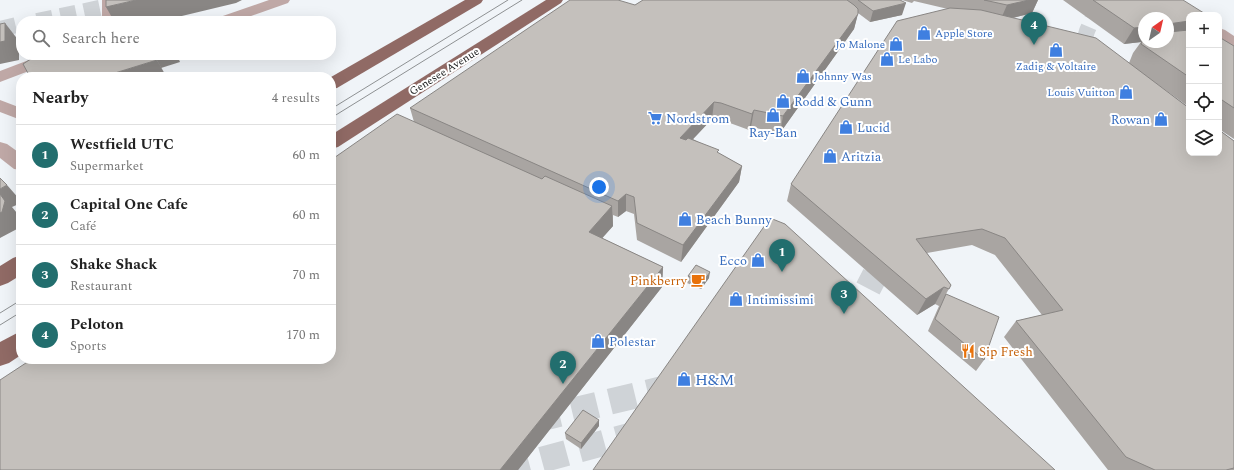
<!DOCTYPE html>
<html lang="en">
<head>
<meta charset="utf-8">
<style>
  :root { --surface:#fff; --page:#f6f6f6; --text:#222; --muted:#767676; --line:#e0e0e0; --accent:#226e6e }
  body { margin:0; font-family:Spectral,serif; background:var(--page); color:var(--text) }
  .controls { position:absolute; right:12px; top:12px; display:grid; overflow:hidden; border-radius:8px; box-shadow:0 4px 16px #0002 }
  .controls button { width:36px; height:36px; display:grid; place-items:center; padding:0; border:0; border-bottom:1px solid var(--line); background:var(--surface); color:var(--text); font:20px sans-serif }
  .compass { position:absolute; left:1138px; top:12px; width:36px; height:36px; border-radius:50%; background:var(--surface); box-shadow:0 4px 16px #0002; rotate:34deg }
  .you { position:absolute; left:599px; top:187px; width:14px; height:14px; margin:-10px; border:3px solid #fff; border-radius:50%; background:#1a73e8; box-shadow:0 0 0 6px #1a73e833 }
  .badge { display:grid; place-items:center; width:26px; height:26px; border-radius:50%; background:var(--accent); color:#fff; font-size:13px; font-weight:700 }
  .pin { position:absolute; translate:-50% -33px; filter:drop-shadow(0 1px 2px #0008) }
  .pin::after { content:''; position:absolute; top:21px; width:14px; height:12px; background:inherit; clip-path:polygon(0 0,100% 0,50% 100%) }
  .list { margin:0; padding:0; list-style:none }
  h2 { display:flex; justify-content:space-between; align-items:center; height:52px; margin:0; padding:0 16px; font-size:17px }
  h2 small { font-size:13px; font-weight:400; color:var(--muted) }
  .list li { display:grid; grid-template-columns:26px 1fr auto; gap:12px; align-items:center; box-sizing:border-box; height:60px; padding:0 16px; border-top:1px solid var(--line) }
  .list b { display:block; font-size:15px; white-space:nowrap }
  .list p { margin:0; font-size:13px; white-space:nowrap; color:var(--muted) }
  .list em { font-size:13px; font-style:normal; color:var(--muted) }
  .icon { flex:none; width:22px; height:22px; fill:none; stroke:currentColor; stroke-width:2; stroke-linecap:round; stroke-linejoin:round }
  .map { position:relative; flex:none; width:1234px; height:470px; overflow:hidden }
  .search { position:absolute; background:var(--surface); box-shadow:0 4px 16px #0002; left:16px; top:16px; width:320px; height:44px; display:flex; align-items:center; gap:10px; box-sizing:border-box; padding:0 14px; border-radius:16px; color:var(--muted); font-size:15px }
  .panel { position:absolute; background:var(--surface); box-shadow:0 4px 16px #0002; left:16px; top:72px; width:320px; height:292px; border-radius:16px }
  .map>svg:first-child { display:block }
</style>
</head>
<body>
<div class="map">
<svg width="1234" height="470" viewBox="0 0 1234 470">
  <rect width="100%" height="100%" fill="#f0f4f8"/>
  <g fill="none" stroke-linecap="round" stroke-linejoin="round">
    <g stroke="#cfd3d7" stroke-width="16" stroke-dasharray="16 8" stroke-linecap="butt">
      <polyline points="37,21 109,6"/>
      <polyline points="0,29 21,24"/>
      <polyline points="1077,65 1087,31 1096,10 1106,5 1151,0"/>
    </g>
    <polyline stroke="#cfd3d7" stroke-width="20" stroke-dasharray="20 10" stroke-linecap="butt" points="875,276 887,252"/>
    <g stroke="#cfd3d7" stroke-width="26" stroke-dasharray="26 13" stroke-linecap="butt">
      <polyline points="850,323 875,275"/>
      <polyline points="534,420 675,386"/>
      <polyline points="504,470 644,432"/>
    </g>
    <g fill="#bfa8a6" fill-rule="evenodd">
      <polygon points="102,0 116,0 118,21 102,21"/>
      <polygon points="269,0 290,0 288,3 237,21 214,21 217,18"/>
      <polygon points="1219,28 1225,30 1234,36 1234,48 1228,46 1219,40"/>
      <polygon points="42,55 65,55 63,58 0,82 0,71"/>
      <polygon points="0,100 21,108 21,120 0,112"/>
      <polygon points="0,142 7,144 21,154 21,170 14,169 0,158"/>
    </g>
    <g fill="#906a65" fill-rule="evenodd">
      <polygon points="465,0 483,0 481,3 337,88 331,89 331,77"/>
      <polygon points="546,0 563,0 561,3 338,147 331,149 331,135"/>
      <polygon points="21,255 21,275 8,283 0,286 0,266 13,258"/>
      <polygon points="21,331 21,355 9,363 0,366 0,342"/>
    </g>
    <g stroke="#8e9193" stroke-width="1">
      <polyline points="331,109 508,0"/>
      <polyline points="331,118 522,0"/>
      <polyline points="0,313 21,300"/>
      <polyline points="0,325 21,312"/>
    </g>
  </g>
  <g fill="#a9a5a2">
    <polygon points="643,0 900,0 902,15 870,22 858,13 854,29 780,133 751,127 749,130 719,119 712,119 693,139 742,166 739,182 681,262 637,240 634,214 626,211 618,217 613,215 613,226 602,238 663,267 662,287 518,470 0,470 331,359 414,122 410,108 635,5"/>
    <polygon points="902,0 1038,0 1032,13 1013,18 1129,63 1133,53 1141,42 1124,44 1063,0 1183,0 1189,15 1189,107 1153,81 1234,141 1234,470 1108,470 1004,337 1016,321 1042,315 995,255 972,245 927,253 951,285 946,294 984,360 976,371 928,331 939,306 935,304 917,315 787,201 791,184 948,9 914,1 912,3"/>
    <polygon points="1219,37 1234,46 1234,139 1219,129"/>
    <polygon points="688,276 709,278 701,289 687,283"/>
    <polygon points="599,426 581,449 566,439 565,433"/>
  </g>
  <g fill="#898684">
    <polygon points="136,0 242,0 236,3 161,21 114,21 106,7"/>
    <polygon points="1029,0 1038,0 1032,13 1000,21 1007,5"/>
    <polygon points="906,3 902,15 870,22 873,11"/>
    <polygon points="858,14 854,29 780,133 783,116"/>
    <polygon points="1189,21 1189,35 1168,38 1168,24"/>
    <polygon points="5,23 19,41 19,60 0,64 0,42"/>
    <polygon points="1144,27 1144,36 1141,42 1124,44 1134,28"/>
    <polygon points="154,55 177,55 180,62 161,68"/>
    <polygon points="157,60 166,76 164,77 102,77"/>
    <polygon points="714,102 712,119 679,154 680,138"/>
    <polygon points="754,110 751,127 749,130 752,114"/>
    <polygon points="742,166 739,182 681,262 683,245"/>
    <polygon points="7,185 21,201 21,203 12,207 21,218 17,229 0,238 0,189"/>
    <polygon points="626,194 626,211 618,217 618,201"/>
    <polygon points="612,206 613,226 590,252 589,232"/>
    <polygon points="663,267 662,287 518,470 500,470"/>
    <polygon points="710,272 709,278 701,289 702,283"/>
    <polygon points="944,287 935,304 917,315 926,299"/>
    <polygon points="599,420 599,426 581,449 581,443"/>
  </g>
  <g fill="#c4c0bc" stroke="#898684">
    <polygon points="106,0 136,0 106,7"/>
    <polygon points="570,0 618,0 635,5 643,0 847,0 854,5 858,9 858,14 783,116 754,110 752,114 721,103 714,102 680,138 686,140 688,138 719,150 717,152 742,166 683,245 637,223 634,197 626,194 618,201 410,108"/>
    <polygon points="858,0 900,0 906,3 873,11"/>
    <polygon points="984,0 1029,0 1007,5"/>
    <polygon points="1093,0 1183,0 1207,15 1189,15 1189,21 1168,24 1168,18 1144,18 1144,27 1134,28"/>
    <polygon points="950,8 981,10 1096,38 1189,108 1189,153 1219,153 1219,130 1234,141 1234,468 1226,470 1155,470 1126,457 1016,321 1063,310 1005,238 982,229 916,239 951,285 949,289 944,287 926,299 791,184 897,21"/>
    <polygon points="5,23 5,41 0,42 0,24"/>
    <polygon points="1189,30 1189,77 1141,44 1144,37 1144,42 1168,42 1168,32"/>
    <polygon points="1219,37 1234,46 1234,108 1219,98"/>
    <polygon points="37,55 154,55 157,60 102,77 30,77 23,64"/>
    <polygon points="397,114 542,179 545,176 612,206 589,232 663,267 500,470 0,470 0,380 32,359 331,359 331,160"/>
    <polygon points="0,178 7,185 0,189"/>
    <polygon points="0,194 5,201 2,212 0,213"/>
    <polygon points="770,218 785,224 1055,470 593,470"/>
    <polygon points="696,265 710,272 702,283 688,276"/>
    <polygon points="946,294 999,317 984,360 935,319"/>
    <polygon points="583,410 599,420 581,443 565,433"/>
  </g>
  <defs>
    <symbol id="shop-bare" viewBox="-9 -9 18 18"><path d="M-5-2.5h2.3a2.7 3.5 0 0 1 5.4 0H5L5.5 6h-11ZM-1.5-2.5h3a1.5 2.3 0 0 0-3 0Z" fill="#3f7fe0" stroke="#fff" stroke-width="2.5" paint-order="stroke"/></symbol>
    <symbol id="supermarket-bare" viewBox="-9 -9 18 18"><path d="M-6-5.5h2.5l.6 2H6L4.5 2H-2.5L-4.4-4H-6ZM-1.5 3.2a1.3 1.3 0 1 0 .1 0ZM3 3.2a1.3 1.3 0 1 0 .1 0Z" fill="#3f7fe0" stroke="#fff" stroke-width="2.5" paint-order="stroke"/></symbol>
    <symbol id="cafe-bare" viewBox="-9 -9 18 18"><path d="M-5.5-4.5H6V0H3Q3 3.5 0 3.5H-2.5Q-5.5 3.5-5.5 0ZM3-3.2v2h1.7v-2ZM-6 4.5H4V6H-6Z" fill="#e8710a" stroke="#fff" stroke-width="2.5" paint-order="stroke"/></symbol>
    <symbol id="restaurant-bare" viewBox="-9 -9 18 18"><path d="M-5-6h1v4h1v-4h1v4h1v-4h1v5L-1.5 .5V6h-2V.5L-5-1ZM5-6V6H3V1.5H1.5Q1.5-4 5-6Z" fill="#e8710a" stroke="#fff" stroke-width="2.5" paint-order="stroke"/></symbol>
  </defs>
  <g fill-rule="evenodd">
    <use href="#shop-bare" x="914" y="23" width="20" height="20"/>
    <use href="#shop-bare" x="886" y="34" width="20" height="20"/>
    <use href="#shop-bare" x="1046" y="40" width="20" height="20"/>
    <use href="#shop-bare" x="877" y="49" width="20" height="20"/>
    <use href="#shop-bare" x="793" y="66" width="20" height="20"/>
    <use href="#shop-bare" x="1116" y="82" width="20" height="20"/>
    <use href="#shop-bare" x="773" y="91" width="20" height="20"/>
    <use href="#shop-bare" x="763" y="105" width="20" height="20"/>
    <use href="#supermarket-bare" x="645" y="108" width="20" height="20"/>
    <use href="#shop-bare" x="1151" y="109" width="20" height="20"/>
    <use href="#shop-bare" x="836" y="117" width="20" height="20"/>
    <use href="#shop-bare" x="820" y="146" width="20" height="20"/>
    <use href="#shop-bare" x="675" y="209" width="20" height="20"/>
    <use href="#shop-bare" x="748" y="250" width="20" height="20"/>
    <use href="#cafe-bare" x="688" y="270" width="20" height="20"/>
    <use href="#shop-bare" x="726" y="289" width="20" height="20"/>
    <use href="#shop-bare" x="588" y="331" width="20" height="20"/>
    <use href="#restaurant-bare" x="958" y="341" width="20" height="20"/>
    <use href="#shop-bare" x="674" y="369" width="20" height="20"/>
  </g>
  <g text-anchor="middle" stroke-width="4" stroke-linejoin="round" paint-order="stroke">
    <g font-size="11" fill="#366cbe" stroke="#fff" text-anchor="start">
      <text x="935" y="37">Apple Store</text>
      <text x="885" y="48" text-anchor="end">Jo Malone</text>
      <text x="898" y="63">Le Labo</text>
      <text x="1056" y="70" text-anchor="middle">Zadig &amp; Voltaire</text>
      <text x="814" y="80">Johnny Was</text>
      <text x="1115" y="96" text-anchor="end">Louis Vuitton</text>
    </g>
    <g font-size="11" fill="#17191a" stroke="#fff">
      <text transform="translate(444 71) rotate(-32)" y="4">Genesee Avenue</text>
    </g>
    <g font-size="13" fill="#366cbe" stroke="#fff" text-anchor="start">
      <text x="794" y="106">Rodd &amp; Gunn</text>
      <text x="666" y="123">Nordstrom</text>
      <text x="1150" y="124" text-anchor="end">Rowan</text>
      <text x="857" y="132">Lucid</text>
      <text x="773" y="137" text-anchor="middle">Ray-Ban</text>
      <text x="841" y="161">Aritzia</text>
      <text x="696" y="224">Beach Bunny</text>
      <text x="747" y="265" text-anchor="end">Ecco</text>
      <text x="747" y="304">Intimissimi</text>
      <text x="609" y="346">Polestar</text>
    </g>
    <g font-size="13" fill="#c56008" stroke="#fff" text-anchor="end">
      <text x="687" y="285">Pinkberry</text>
      <text x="979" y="356" text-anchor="start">Sip Fresh</text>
    </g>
    <g font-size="16" fill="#366cbe" stroke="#fff" text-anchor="start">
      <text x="695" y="385">H&amp;M</text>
    </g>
  </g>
</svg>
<div class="controls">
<button>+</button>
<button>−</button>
<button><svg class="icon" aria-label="locate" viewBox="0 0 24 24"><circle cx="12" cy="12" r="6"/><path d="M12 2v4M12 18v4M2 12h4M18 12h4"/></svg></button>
<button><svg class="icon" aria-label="layers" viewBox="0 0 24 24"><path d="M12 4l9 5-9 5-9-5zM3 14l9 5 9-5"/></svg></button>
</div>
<svg class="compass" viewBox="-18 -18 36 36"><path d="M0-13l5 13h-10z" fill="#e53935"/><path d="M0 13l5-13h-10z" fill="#767676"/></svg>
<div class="you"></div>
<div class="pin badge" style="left:782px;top:272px">1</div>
<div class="pin badge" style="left:563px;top:384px">2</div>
<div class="pin badge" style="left:844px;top:314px">3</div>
<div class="pin badge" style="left:1034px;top:45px">4</div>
<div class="search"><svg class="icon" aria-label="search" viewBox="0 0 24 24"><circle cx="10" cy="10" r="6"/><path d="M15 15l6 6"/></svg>Search here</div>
<section class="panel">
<h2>Nearby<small>4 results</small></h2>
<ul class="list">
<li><span class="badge">1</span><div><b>Westfield UTC</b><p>Supermarket</p></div><em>60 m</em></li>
<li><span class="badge">2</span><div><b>Capital One Cafe</b><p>Café</p></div><em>60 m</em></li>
<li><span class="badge">3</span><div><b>Shake Shack</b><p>Restaurant</p></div><em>70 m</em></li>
<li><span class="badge">4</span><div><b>Peloton</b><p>Sports</p></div><em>170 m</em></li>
</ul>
</section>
</div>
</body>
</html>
